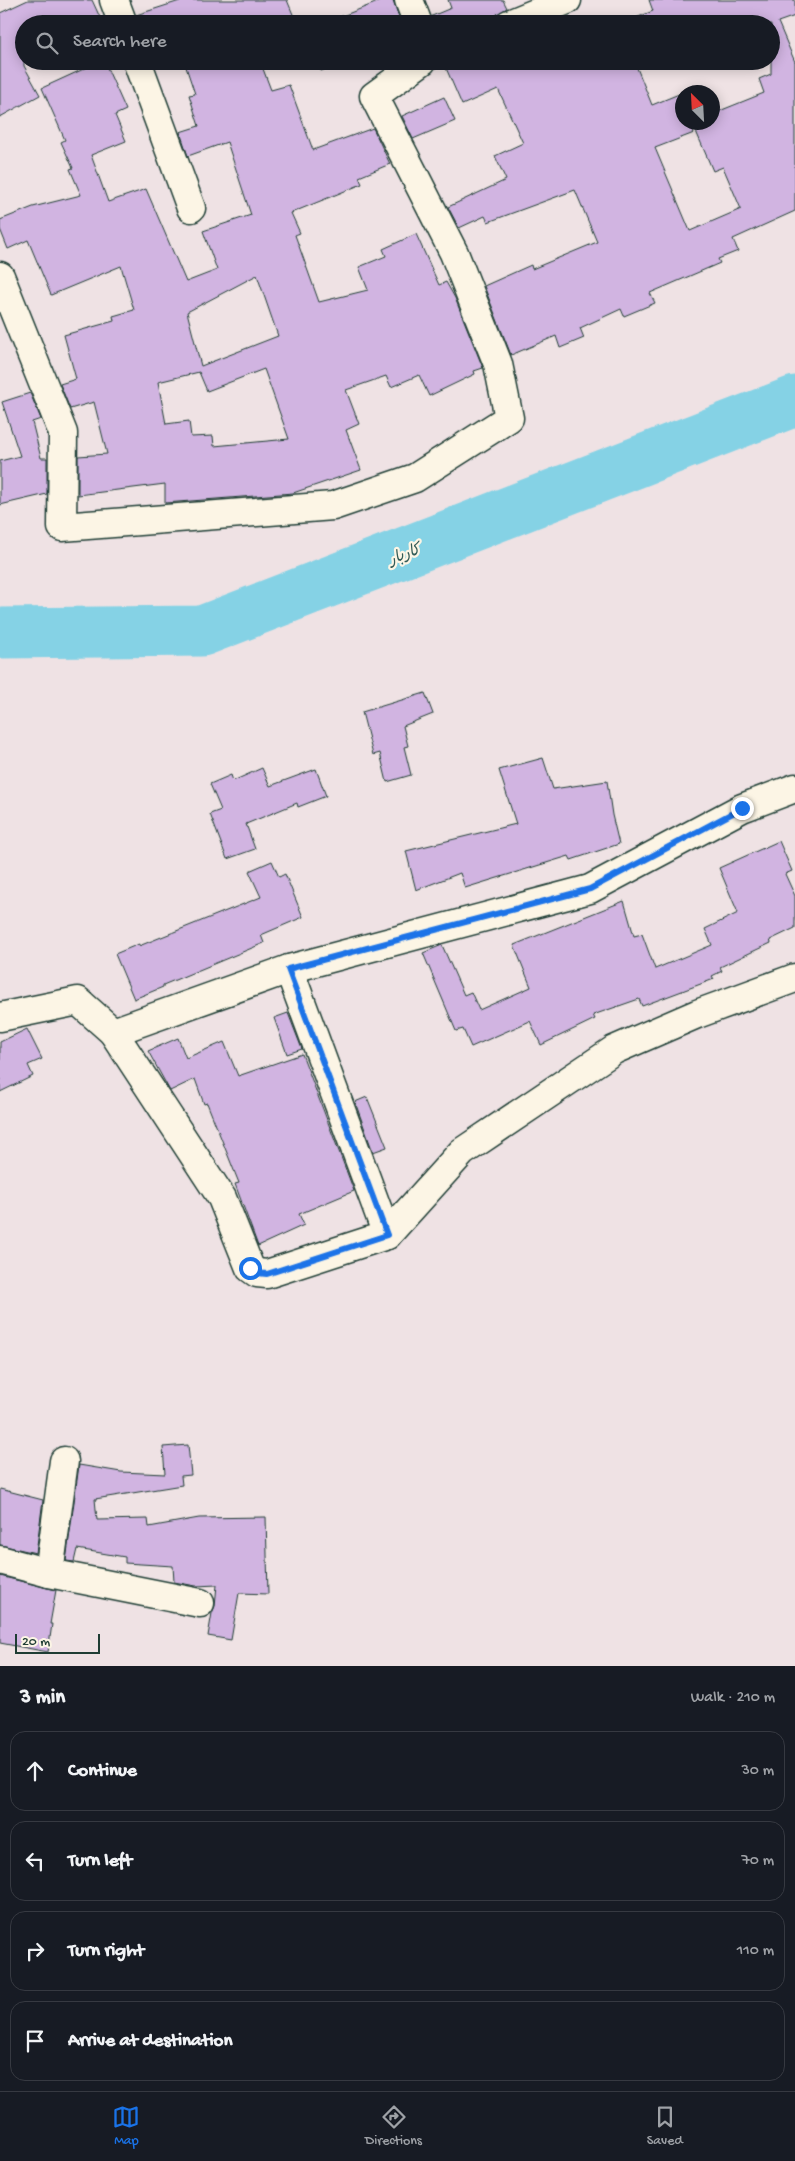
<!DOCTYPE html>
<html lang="en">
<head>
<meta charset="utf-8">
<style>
  :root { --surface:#171b24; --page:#20242c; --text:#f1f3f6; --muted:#9ea1a6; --line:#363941; --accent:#1a73e8 }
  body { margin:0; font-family:"Gochi Hand","Playpen Sans Arabic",sans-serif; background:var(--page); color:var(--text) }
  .compass { position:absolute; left:675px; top:85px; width:45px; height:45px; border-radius:50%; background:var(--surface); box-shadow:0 2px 12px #0003; rotate:336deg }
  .scale { position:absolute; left:15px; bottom:12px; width:85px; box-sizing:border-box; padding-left:5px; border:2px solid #1f3d34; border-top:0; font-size:14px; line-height:18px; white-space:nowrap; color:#1f3d34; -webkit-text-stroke:4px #fcf5e5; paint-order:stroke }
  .stop { position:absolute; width:15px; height:15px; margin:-11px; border:4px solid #1a73e8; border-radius:50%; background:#fff }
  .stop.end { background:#1a73e8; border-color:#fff; box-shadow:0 1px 5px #0008 }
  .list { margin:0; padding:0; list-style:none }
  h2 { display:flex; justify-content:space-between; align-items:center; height:65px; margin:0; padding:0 20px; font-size:21px }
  h2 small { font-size:16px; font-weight:400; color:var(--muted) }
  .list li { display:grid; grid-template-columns:32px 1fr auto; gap:15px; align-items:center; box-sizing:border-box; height:80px; margin:0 10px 10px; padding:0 10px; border:1px solid var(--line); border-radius:15px }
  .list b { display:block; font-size:19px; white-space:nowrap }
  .list em { font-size:16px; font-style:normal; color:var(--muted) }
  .icon { flex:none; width:28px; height:28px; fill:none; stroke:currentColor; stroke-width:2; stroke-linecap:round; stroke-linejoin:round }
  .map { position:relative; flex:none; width:795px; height:1666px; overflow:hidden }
  .search { position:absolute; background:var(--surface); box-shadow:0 2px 12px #0003; left:15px; right:15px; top:15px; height:55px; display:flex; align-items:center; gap:12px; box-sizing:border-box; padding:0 18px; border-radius:28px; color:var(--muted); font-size:19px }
  .sheet { height:425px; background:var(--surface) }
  nav { display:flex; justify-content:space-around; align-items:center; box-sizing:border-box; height:70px; border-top:1px solid var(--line); background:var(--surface); font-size:14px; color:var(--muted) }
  nav a { display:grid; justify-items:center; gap:2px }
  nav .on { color:var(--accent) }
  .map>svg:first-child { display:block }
</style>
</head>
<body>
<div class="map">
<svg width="795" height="1666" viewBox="0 0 795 1666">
  <rect width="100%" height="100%" fill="#efe2e4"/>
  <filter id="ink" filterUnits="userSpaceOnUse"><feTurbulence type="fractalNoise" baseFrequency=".02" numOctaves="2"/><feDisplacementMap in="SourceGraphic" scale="10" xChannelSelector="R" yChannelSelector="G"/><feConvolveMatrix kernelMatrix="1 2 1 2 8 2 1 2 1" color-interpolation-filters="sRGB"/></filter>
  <g filter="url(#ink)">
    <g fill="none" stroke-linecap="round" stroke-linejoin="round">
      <polyline stroke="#85d2e5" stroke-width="51" points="0,633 202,631 795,401"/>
    </g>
    <g fill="#d1b4e1" stroke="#1f3d34" fill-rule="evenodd">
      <polygon points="28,0 92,0 103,24 24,24 24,66 40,95 0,117 0,13"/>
      <polygon points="183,0 287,0 297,24 138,24 136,15"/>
      <polygon points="383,0 393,0 401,24 322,24"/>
      <polygon points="448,0 503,0 507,8 497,14 494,24 433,24 432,16 451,8"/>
      <polygon points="649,0 795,0 795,16 778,22 795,62 795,211 733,239 738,251 718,259 720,263 650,293 655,303 624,316 621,309 580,328 584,338 560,348 556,336 511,355 484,286 531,265 532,269 597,242 575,190 488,222 485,216 459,228 448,207 506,180 495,156 523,143 498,89 462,105 443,61 640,61 635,63 652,105 679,94 682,103 682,122 690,122 694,133 655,148 690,231 741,209 723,167 713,171 692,122 712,122 712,114 764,93 759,79 771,74 771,24 621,24 653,11"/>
      <path d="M101,61H104L126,110L115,115L126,141L91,155L108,202L146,189L186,282L217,270L203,231L251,215L227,142L188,156L180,132L199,126L189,95L195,94L184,61H260L271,90L289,85L313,150L373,128L390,164L359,177L362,184L291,213L300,233L295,235L319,302L368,290L359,267L386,256L383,249L416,234L439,285L446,282L455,298L483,368L474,371L475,374L429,396L419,375L391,387L386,376L346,390L359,424L346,430L361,470L293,493L165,503V484L78,495V456L107,454L94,402L70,409L60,384L76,379L64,335L114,321L113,316L134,310L121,266L51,295L28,240L8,249L0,229V220L33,207L81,195L70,169L73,168L61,142L65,140L42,88ZM257,275L278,336L201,366L187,312ZM264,369L289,439L214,446L213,436L191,437L189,421L166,424L158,382L199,372L207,391Z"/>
      <polygon points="317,61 345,61 321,71"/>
      <polygon points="444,97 455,121 413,139 402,116"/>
      <polygon points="30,393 41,419 32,422 41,458 47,458 47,494 0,505 0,461 20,456 2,402"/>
      <polygon points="425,693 433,714 403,726 408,746 404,747 411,775 387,782 380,753 373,755 362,712"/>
      <polygon points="543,758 553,789 607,781 612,815 619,844 571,860 569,856 465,888 460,873 416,890 406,851 516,824 499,770"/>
      <polygon points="262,768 270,786 316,769 326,796 298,807 297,803 246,824 255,849 227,859 210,814 221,810 210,784 231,775 233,781"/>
      <polygon points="779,841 792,871 785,874 795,896 795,928 770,940 771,943 720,967 722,971 712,976 714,979 642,1006 639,999 593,1015 595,1019 541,1045 530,1021 471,1047 463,1029 456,1031 423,953 442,945 464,995 471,992 479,1010 531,987 514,945 624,901 634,936 642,934 655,969 712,945 705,929 738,913 719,868"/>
      <polygon points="272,861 279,877 285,874 303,917 261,935 264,943 163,985 163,987 134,999 115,954 139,944 139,946 261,897 249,871"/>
      <polygon points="288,1013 302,1049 287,1054 274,1018"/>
      <polygon points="27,1029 42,1059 28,1065 33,1076 0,1092 0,1042"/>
      <polygon points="178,1038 186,1058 224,1042 238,1076 302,1054 354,1191 299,1214 304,1225 258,1246 235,1184 239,1183 207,1103 204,1104 195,1079 170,1091 148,1051"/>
      <polygon points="367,1097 387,1147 373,1152 355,1102"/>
      <polygon points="188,1445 191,1475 181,1476 182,1485 95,1499 97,1520 148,1519 149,1527 199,1518 266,1517 268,1594 239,1593 231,1640 208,1636 212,1613 215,1606 217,1585 196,1586 174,1582 173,1566 125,1563 125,1557 77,1549 74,1562 66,1561 79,1465 121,1472 165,1474 163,1447"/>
      <polygon points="0,1489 43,1500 36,1553 0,1545"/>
      <polygon points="0,1576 56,1590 50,1624 52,1624 48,1652 0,1643"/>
    </g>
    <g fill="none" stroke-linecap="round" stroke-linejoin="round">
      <defs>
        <g id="street">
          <polyline points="114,0 123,24"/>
          <polyline points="409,0 418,24"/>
          <polyline points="509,24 567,0"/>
          <polyline points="137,61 191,208"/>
          <polyline points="0,276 63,433 62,527 333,506 415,478 509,418 498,364 454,253 374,96 422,61"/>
          <polyline points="289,969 387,1235"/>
          <polyline points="0,1017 78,1001 113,1032 289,969 590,889 742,808 795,788"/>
          <polyline points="113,1032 222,1198 250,1268 257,1273 267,1274 387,1235 462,1152 614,1050 697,1014 795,978"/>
          <polyline points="0,1560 49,1573 200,1603"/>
          <polyline points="49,1573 64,1461"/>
        </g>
      </defs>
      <use href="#street" stroke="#1f3d34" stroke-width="31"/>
      <use href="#street" stroke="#fcf5e5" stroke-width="28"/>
    </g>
  </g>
  <g fill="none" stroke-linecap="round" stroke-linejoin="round" filter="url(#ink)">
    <polyline stroke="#1a73e8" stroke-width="6" points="250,1268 257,1273 267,1274 387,1235 288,969 590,889 742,808"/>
  </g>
  <g text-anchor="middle" stroke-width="4.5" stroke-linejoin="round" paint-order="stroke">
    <g font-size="16" font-style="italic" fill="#335b57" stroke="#fcf5e5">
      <text transform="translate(404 553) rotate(-21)" y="6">کاربار</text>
    </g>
  </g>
</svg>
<svg class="compass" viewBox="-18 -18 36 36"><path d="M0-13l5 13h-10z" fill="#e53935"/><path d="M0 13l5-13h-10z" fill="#9ea1a6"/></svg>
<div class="scale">20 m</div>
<div class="stop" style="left:250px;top:1268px"></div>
<div class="stop end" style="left:742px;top:808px"></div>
<div class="search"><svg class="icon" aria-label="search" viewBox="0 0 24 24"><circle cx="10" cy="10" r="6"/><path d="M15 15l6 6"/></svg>Search here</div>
</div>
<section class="sheet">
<h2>3 min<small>Walk · 210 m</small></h2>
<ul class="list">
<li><svg class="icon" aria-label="ahead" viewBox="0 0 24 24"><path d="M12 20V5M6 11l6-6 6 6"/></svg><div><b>Continue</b></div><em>30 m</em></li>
<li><svg class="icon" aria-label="left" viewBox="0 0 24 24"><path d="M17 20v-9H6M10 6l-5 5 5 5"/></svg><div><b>Turn left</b></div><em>70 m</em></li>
<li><svg class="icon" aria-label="right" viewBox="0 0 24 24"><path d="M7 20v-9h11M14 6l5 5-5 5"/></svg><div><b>Turn right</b></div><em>110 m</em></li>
<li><svg class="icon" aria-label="arrive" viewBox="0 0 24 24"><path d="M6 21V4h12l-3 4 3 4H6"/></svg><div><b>Arrive at destination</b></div></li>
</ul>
</section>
<nav>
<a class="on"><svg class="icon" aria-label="map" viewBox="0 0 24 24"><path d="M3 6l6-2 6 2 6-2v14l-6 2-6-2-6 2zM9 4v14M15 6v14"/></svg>Map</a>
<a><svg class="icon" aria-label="directions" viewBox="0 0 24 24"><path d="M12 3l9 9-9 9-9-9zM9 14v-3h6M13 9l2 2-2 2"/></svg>Directions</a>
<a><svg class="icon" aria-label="saved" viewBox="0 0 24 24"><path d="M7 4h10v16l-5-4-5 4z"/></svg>Saved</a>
</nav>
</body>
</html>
